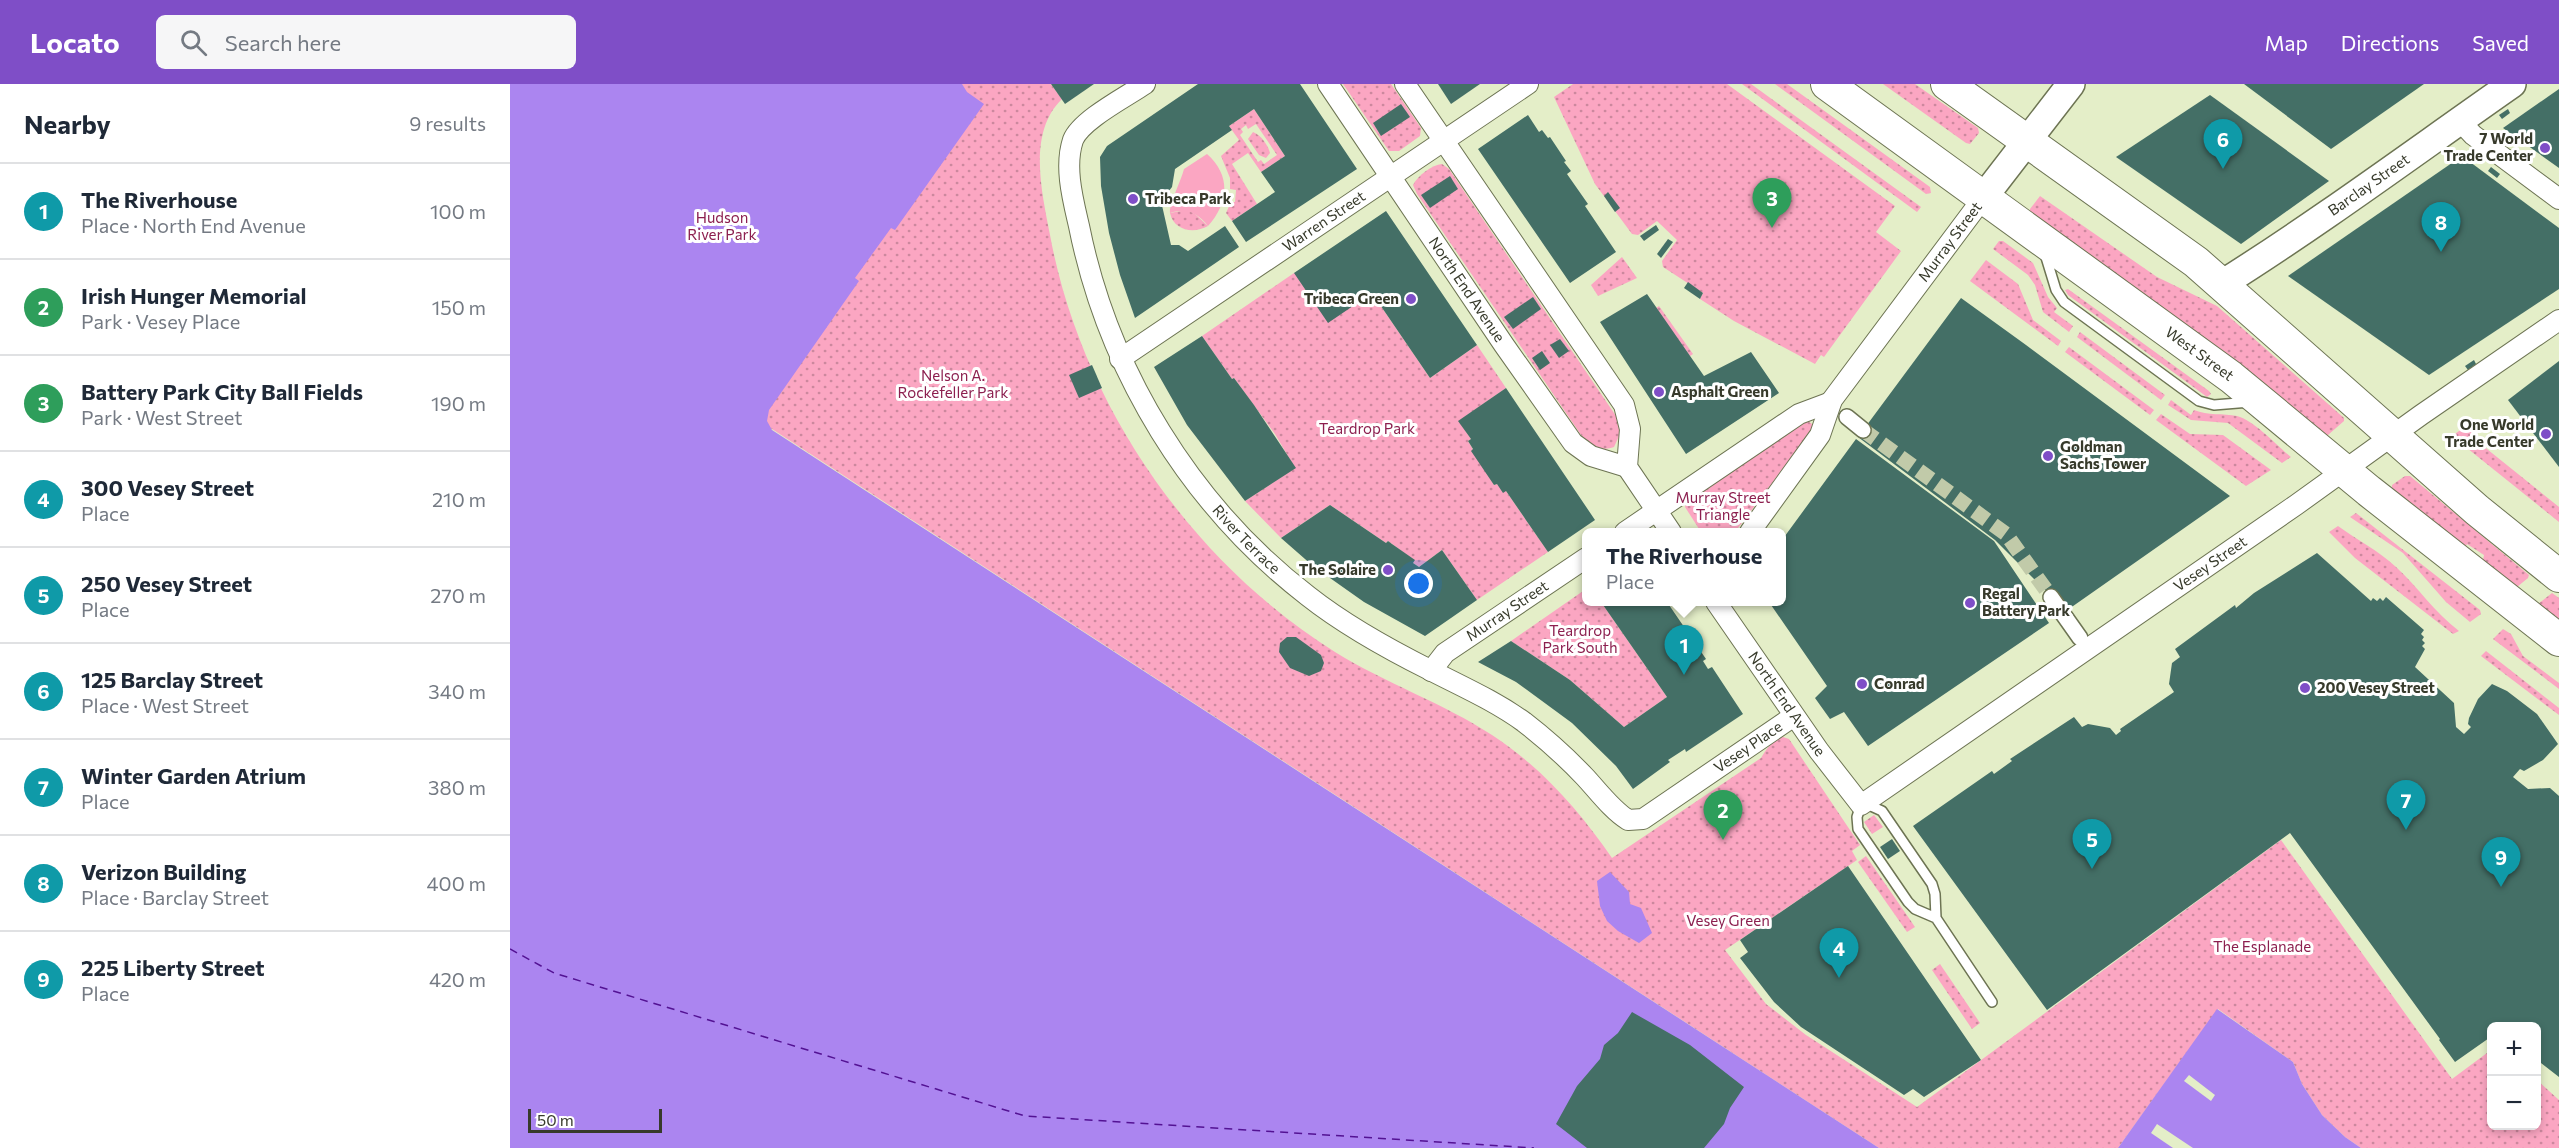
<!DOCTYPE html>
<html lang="en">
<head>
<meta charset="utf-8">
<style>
  :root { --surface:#fff; --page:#f6f6f7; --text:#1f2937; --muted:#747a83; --line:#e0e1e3; --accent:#7f4ec7 }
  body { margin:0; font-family:Commissioner,sans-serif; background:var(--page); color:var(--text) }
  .controls { position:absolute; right:18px; bottom:18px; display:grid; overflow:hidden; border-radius:9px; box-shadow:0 3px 9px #0003 }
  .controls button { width:54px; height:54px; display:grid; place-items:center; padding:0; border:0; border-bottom:2px solid var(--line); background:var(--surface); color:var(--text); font:30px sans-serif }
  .scale { position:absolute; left:18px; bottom:15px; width:134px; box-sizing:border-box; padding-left:6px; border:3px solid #373a2b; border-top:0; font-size:16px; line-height:21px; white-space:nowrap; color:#373a2b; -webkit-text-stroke:4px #fff; paint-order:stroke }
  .you { position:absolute; left:909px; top:500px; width:21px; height:21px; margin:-15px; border:4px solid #fff; border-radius:50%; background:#1a73e8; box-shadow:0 0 0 9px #1a73e833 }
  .badge { display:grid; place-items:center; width:39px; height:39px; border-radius:50%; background:var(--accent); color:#fff; font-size:20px; font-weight:700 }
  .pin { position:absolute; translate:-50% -50px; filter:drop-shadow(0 2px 3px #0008) }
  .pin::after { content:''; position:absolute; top:32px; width:21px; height:18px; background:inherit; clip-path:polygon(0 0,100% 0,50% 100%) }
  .popup { position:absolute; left:1072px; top:444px; width:204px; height:78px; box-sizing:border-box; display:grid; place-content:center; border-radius:9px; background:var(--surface); filter:drop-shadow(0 2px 4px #0005); font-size:20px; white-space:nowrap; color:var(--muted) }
  .popup b { font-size:22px; color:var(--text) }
  .popup::after { content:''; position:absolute; left:50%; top:100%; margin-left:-12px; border:12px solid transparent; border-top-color:var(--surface) }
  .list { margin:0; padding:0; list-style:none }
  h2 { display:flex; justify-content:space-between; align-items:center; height:78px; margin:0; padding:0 24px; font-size:26px }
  h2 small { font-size:20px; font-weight:400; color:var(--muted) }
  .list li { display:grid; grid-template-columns:39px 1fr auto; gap:18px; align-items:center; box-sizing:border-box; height:96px; padding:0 24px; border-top:2px solid var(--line) }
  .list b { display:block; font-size:22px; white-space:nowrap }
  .list p { margin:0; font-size:20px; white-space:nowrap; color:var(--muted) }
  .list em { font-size:20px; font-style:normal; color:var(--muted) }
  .icon { flex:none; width:33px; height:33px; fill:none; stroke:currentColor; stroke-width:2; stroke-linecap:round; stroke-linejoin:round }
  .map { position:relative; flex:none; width:2049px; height:1064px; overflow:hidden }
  header { display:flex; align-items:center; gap:36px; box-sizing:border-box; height:84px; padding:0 30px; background:var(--accent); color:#fff }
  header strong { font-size:28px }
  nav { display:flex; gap:33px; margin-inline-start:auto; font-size:21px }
  .search { width:420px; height:54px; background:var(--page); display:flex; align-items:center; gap:15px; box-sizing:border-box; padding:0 21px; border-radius:9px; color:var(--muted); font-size:22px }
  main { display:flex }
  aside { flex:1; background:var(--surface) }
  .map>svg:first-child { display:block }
</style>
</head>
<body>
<header>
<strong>Locato</strong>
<div class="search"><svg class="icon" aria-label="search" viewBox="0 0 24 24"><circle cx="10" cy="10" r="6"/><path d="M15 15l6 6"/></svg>Search here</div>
<nav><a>Map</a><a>Directions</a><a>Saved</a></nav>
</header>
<main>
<aside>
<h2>Nearby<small>9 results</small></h2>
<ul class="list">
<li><span class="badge" style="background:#0f9aa8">1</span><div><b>The Riverhouse</b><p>Place · North End Avenue</p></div><em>100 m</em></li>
<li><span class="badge" style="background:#2e9e5b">2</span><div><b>Irish Hunger Memorial</b><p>Park · Vesey Place</p></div><em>150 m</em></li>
<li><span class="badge" style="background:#2e9e5b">3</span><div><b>Battery Park City Ball Fields</b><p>Park · West Street</p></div><em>190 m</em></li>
<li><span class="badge" style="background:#0f9aa8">4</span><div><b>300 Vesey Street</b><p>Place</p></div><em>210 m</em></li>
<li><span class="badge" style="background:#0f9aa8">5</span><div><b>250 Vesey Street</b><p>Place</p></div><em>270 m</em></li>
<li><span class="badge" style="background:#0f9aa8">6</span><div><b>125 Barclay Street</b><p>Place · West Street</p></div><em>340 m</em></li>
<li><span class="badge" style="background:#0f9aa8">7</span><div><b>Winter Garden Atrium</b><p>Place</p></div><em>380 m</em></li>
<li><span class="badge" style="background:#0f9aa8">8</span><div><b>Verizon Building</b><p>Place · Barclay Street</p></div><em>400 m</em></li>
<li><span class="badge" style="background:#0f9aa8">9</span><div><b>225 Liberty Street</b><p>Place</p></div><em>420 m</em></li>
</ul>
</aside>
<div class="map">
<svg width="2049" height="1064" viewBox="0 0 2049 1064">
  <defs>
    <pattern id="park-dots" width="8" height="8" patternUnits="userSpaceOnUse" patternTransform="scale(1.5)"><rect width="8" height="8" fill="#fba6c2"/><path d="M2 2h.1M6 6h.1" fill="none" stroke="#cc889e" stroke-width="1.8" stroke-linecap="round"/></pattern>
  </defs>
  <rect width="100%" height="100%" fill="#e4eec8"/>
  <path fill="#fba6c2" d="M697,70C721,91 719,119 698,142C688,129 676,124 660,129C659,120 671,97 674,85Z"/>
  <g fill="url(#park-dots)" fill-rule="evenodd">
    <path d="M0,0H541L552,15C517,49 532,109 540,151C571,319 680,477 825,568C875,599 933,619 982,651C1031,683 1069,726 1102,774L1251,674C1257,664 1261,658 1273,653L1279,655L1350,761L1342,767L1347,776L1215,866L1256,920L1296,951L1407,1023L1771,756L1942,995L1981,966L1982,1042H2026L2027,996L2049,1016V1064H1851L1835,1053L1812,1031L1792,1000L1783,978L1708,925L1608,1064H1369L102,241Z"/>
    <polygon points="833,0 881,0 911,44 910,52 889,67 879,67"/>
    <polygon points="1063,0 1217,0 1385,122 1366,148 1391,167 1314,273 1311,271 1305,280 1224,237 1190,215 1193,209 1153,183 1152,177 1167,156 1147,137 1128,151 1122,150 1085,100 1044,13"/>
    <polygon points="1232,0 1241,0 1411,123 1407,128"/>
    <polygon points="1265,0 1277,0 1420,103 1421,109 1416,110 1401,99"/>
    <polygon points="1373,0 1405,0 1468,44 1469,49 1460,60 1456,59"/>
    <path d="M744,25L775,72L751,88L738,69L722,80L747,120L722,137L716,129L721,118H725L726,106L720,105V94L711,72L729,56L719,42ZM746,40L767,71L754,80L751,76L748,78L730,51L733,48L731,45L736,41L738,45Z"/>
    <path d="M743,48C751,51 758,61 760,69L756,74L749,71L738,55Z"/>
    <path d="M932,80L939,85L1106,332L1110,350L1104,363C1090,368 1079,361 1071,351L907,110L903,101C908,91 922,81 932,80Z"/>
    <polygon points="1530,112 1647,193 1707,222 1834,334 1834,337 1818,351 1814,351 1741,289 1520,128 1520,125"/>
    <path d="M676,126L685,130L698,142C684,150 664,147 660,129Z"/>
    <polygon points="1489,157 1493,157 1523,179 1538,213 1547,224 1544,228 1563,242 1559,248 1533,228 1525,201 1518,191 1483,165"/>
    <polygon points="1112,173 1127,194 1088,212 1081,201"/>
    <polygon points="1476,176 1508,200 1523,236 1551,257 1548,262 1460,197"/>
    <polygon points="784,189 862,209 920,294 967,261 996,304 949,337 961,355 958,357 984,401 987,400 996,407 1038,468 967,516 932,466 909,483 903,479 904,476 878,457 876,459 820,421 771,454 735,417 785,384 765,350 724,294 722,295 692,252"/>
    <polygon points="1558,205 1699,307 1701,310 1697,313 1693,310 1558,211 1555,206"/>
    <polygon points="1149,222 1183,270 1180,272 1146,224"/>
    <polygon points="1570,248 1655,311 1651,316 1567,253"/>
    <polygon points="1559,263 1644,326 1640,331 1555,268"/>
    <path d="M1661,316L1681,331L1684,326C1698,332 1713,329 1727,332C1744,336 1767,362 1781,373L1772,379L1718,339L1681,336L1658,321Z"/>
    <polygon points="1651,330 1680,350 1713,351 1761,386 1736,402 1646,336"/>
    <polygon points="1298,337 1302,340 1302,346 1225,448 1191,448 1175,423 1177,417 1292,338"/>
    <polygon points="1959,340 1966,349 1962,353 2049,423 2049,438 1942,352"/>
    <polygon points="1895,392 1900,392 2019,491 2018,494 2007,503 2004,502 1973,476 1974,471 1957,460 1955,464 1882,406 1882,401"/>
    <polygon points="1846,429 1970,526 1971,530 1960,538 1936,518 1893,469 1840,433"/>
    <path d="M1828,442C1847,456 1868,466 1886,483C1908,503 1924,528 1949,547L1943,550L1845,474L1819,448Z"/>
    <polygon points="1076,505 1076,518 1091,518 1157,613 1114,643 1060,596 1001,557"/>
    <polygon points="2042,509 2049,514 2049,537 2028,520"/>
    <polygon points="1993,545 2001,550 2013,572 2049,599 2049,605 1983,555"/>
    <polygon points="1976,567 2049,624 2049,631 1971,572"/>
    <polygon points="1364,731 1373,743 1362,750 1354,738"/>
    <polygon points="1356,772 1405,843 1397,848 1348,778"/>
    <polygon points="1430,880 1470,939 1462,945 1422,886"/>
  </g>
  <g fill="#ab85f0">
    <polygon points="0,0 452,0 457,8 474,20 385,146 381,144 345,194 349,197 259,326 257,337 262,346 1369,1064 0,1064"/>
    <polygon points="1100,788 1119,808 1120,820 1131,824 1142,849 1129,859 1108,847 1097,837 1090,822 1087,797"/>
    <polygon points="1707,925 1783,978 1792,1000 1812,1031 1835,1053 1851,1064 1608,1064"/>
  </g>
  <g fill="#e4eec8">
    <polygon points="1679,991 1705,1011 1701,1017 1674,997"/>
    <polygon points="1647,1040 1683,1064 1663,1064 1641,1049"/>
  </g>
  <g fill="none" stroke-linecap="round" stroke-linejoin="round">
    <polyline stroke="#531293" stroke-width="1.5" stroke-dasharray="8 6" stroke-linecap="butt" points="0,865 44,889 515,1032 1024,1064"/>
  </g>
  <g fill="#446f66">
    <polygon points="541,0 584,0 555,20"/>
    <polygon points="688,0 790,0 847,85 736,158 722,137 765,108 751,88 775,72 744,25 719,42 722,46 665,85 662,103 651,117 661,161 669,161 678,167 715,142 729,163 625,234 610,191 599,149 591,102 590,73 597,62"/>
    <polygon points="928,0 970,0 941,20"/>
    <polygon points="1734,0 1914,0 1821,65"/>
    <polygon points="2049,5 2049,84 1993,44"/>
    <polygon points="1700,11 1819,97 1731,160 1606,73"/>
    <polygon points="891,20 900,33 871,52 863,39"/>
    <polygon points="1998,25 2000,29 1992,35 1989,31"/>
    <polygon points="1018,31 1029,48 1032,46 1038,54 1040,53 1056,77 1054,78 1061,87 1057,90 1078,120 1075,122 1106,168 1060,199 968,65"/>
    <polygon points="1952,72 2049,144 2049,205 1919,291 1778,192"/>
    <polygon points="1981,83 1990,90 1987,94 1978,87"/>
    <polygon points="940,92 948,105 920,124 911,111"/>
    <polygon points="1098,108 1110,124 1105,128 1094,112"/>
    <polygon points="876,127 967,261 920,294 862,209 818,239 784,189"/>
    <polygon points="1146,141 1149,146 1134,157 1130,152"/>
    <polygon points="1158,155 1163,158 1151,174 1147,170"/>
    <polygon points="1178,198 1193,209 1190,215 1174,204"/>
    <polygon points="1137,210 1194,292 1241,268 1269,309 1176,370 1090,238"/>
    <polygon points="1023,213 1031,225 1003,245 994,233"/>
    <polygon points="1451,214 1516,261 1720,412 1556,527 1485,456 1348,353"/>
    <polygon points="692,252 722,295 724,294 744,321 786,384 735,417 677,341 644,283"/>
    <polygon points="1050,255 1059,267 1049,274 1040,261"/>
    <polygon points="1032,267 1040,279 1030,286 1022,274"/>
    <polygon points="1964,276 1966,280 1958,286 1955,282"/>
    <polygon points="2049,277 2049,383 1998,316"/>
    <polygon points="582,281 592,304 569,314 559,291"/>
    <polygon points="996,304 1085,436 1038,468 996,407 993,409 987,400 984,401 961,367 963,365 958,357 961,355 948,337"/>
    <polygon points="1346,355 1484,457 1539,539 1358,662 1334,628 1320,635 1305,614 1317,602 1259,518 1272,518 1272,456"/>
    <polygon points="820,421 876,459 878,457 882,460 905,476 903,479 909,483 932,466 967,516 915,552 854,518 803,482 771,454"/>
    <polygon points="1807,469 1861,517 1863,514 1867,517 1870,514 1873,517 1876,513 1914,546 1911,550 1914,553 1912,556 1915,559 1912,562 1915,565 1905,583 1944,619 1946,643 1954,650 1961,643 1958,640 1959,634 1968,615 1982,600 1997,607 2027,630 2048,660 2033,676 2014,687 2010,685 2003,693 2018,705 2040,704 2049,712 2049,993 2026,975 2026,942 1982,942 1982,952 1945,978 1929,956 1930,955 1780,749 1537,926 1403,742 1482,687 1484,690 1502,677 1500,675 1564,633 1572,643 1578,640 1600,644 1606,651 1611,647 1610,645 1664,608 1659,600 1662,579 1670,573 1665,565 1725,521 1726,524 1744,509"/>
    <polygon points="1091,518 1157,518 1196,575 1193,577 1198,585 1202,583 1233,630 1176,668 1175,665 1158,676 1160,678 1123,705 1106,682 1062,639 1006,598 968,578 1001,557 1060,596 1114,643 1157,613"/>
    <polygon points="777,553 786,553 811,571 814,579 811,587 799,592 780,584 769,568 770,559"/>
    <polygon points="1382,755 1390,767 1378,775 1370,763"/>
    <polygon points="1338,782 1471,976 1414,1013 1403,1005 1394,1011 1291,943 1264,918 1230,874 1238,868 1230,856"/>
    <polygon points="1122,928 1180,961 1234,1003 1220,1024 1214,1040 1194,1064 1077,1064 1046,1040 1067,1002 1090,975 1094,961 1108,949"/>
  </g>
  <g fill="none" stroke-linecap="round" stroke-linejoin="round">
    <polyline stroke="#c1caa9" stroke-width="15" stroke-dasharray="15 8" stroke-linecap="butt" points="1353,346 1496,450 1541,513"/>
    <defs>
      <g id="service">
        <polyline points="1535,170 1546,206 1554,218 1689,317 1704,321 1740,318"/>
        <polyline points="1426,834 1425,810 1422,800 1372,727 1361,722 1351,721 1347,733 1348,745 1398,818 1405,825 1426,834 1482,918"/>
      </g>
      <g id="pedestrian">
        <polyline points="1337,333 1353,346"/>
        <polyline points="1541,513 1570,554"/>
      </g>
      <g id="minor">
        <path id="s1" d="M635,0C616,13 571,36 563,56C554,83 563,116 569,142C598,287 681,422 798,512C836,542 878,565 920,586C953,603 985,617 1014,638C1036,655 1056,673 1075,693C1088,707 1102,726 1118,736L1133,735L1284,632"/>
        <path id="s2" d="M818,0L994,261L1063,359L1081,372L1117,383"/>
        <polyline points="895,0 1114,321 1120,345 1117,383 1161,448"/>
        <polyline points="1949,36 1963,51 2049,115"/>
        <path id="s3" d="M610,275L1018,0"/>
        <polyline points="1115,448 1289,330 1321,318"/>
        <path id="s4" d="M1240,448L1310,351L1322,316L1473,114"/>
        <path id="s5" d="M1206,518L1309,667L1351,721L1786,421L1911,331L2049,236"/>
        <path id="s6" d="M921,587L935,569L1076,474"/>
      </g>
      <g id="secondary">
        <polyline points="1473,114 1561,0"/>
        <path id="s7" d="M1712,200C1812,137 1906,67 2002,0"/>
      </g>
      <g id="trunk">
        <path id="s8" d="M1317,0L1721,293L1859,407L2049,556"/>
        <polyline points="1437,0 1686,178 1967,426 2049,492"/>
      </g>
    </defs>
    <use href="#service" stroke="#6d7453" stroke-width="12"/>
    <use href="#pedestrian" stroke="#6d7453" stroke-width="18"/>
    <use href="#minor" stroke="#6d7453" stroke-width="22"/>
    <use href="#secondary" stroke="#6d7453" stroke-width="30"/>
    <use href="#trunk" stroke="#6d7453" stroke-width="34"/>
    <use href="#service" stroke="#fff" stroke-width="9"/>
    <use href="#pedestrian" stroke="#fff" stroke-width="15"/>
    <use href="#minor" stroke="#fff" stroke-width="20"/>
    <use href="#secondary" stroke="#fff" stroke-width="27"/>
    <use href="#trunk" stroke="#fff" stroke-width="32"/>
  </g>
  <g fill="#7f4ec7" stroke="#fff" stroke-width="2">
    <circle cx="2035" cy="64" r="6"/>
    <circle cx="623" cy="115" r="6"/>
    <circle cx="901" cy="215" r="6"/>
    <circle cx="1149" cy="308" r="6"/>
    <circle cx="2036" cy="350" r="6"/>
    <circle cx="1538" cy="372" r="6"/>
    <circle cx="878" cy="486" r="6"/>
    <circle cx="1460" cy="519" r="6"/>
    <circle cx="1352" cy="600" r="6"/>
    <circle cx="1795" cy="604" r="6"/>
  </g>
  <g text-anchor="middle" stroke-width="6" stroke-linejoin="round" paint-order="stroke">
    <g font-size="15" font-weight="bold" fill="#373a2b" stroke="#fff" text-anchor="start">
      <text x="2023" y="60" text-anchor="end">7 World<tspan x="2023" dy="17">Trade Center</tspan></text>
      <text x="635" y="120">Tribeca Park</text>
      <text x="889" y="220" text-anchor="end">Tribeca Green</text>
      <text x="1161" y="313">Asphalt Green</text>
      <text x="2024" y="346" text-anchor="end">One World<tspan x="2024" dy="17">Trade Center</tspan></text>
      <text x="1550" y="368">Goldman<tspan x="1550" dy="17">Sachs Tower</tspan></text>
      <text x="866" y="491" text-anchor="end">The Solaire</text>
      <text x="1472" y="515">Regal<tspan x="1472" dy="17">Battery Park</tspan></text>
      <text x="1364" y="605">Conrad</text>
      <text x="1807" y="609">200 Vesey Street</text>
    </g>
    <g font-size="15" fill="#373a2b" stroke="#fff">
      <text dy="5" stroke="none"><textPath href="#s7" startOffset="177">Barclay Street</textPath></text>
      <text dy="5" stroke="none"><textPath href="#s3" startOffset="246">Warren Street</textPath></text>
      <text dy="5" stroke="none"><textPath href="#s4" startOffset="354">Murray Street</textPath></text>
      <text dy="5" stroke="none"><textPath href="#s2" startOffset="248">North End Avenue</textPath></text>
      <text dy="5" stroke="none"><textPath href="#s8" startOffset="460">West Street</textPath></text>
      <text dy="5" stroke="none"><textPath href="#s1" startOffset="540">River Terrace</textPath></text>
      <text dy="5" stroke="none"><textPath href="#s5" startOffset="674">Vesey Street</textPath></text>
      <text dy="5" stroke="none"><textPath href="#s6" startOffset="98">Murray Street</textPath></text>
      <text dy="5" stroke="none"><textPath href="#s5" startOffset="124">North End Avenue</textPath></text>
      <text dy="5" stroke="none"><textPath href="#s1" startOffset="1160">Vesey Place</textPath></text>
    </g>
    <g font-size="15" fill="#8c1f4f" stroke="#fff">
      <text x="212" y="139">Hudson<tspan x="212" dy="17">River Park</tspan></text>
      <text x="443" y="297">Nelson A.<tspan x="443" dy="17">Rockefeller Park</tspan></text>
      <text x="857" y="350">Teardrop Park</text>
      <text x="1213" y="419">Murray Street<tspan x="1213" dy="17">Triangle</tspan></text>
      <text x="1070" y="552">Teardrop<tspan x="1070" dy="17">Park South</tspan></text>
      <text x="1218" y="842">Vesey Green</text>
      <text x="1752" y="868">The Esplanade</text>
    </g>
  </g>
</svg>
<div class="controls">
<button>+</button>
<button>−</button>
</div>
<div class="scale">50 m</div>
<div class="you"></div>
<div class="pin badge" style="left:1174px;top:591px;background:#0f9aa8">1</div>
<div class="popup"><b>The Riverhouse</b>Place</div>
<div class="pin badge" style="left:1213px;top:756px;background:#2e9e5b">2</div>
<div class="pin badge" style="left:1262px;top:144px;background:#2e9e5b">3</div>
<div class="pin badge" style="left:1329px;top:894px;background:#0f9aa8">4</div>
<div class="pin badge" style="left:1582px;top:785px;background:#0f9aa8">5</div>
<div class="pin badge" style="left:1713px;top:85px;background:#0f9aa8">6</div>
<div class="pin badge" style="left:1896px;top:746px;background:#0f9aa8">7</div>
<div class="pin badge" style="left:1931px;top:168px;background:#0f9aa8">8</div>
<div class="pin badge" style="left:1991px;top:803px;background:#0f9aa8">9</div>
</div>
</main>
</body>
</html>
